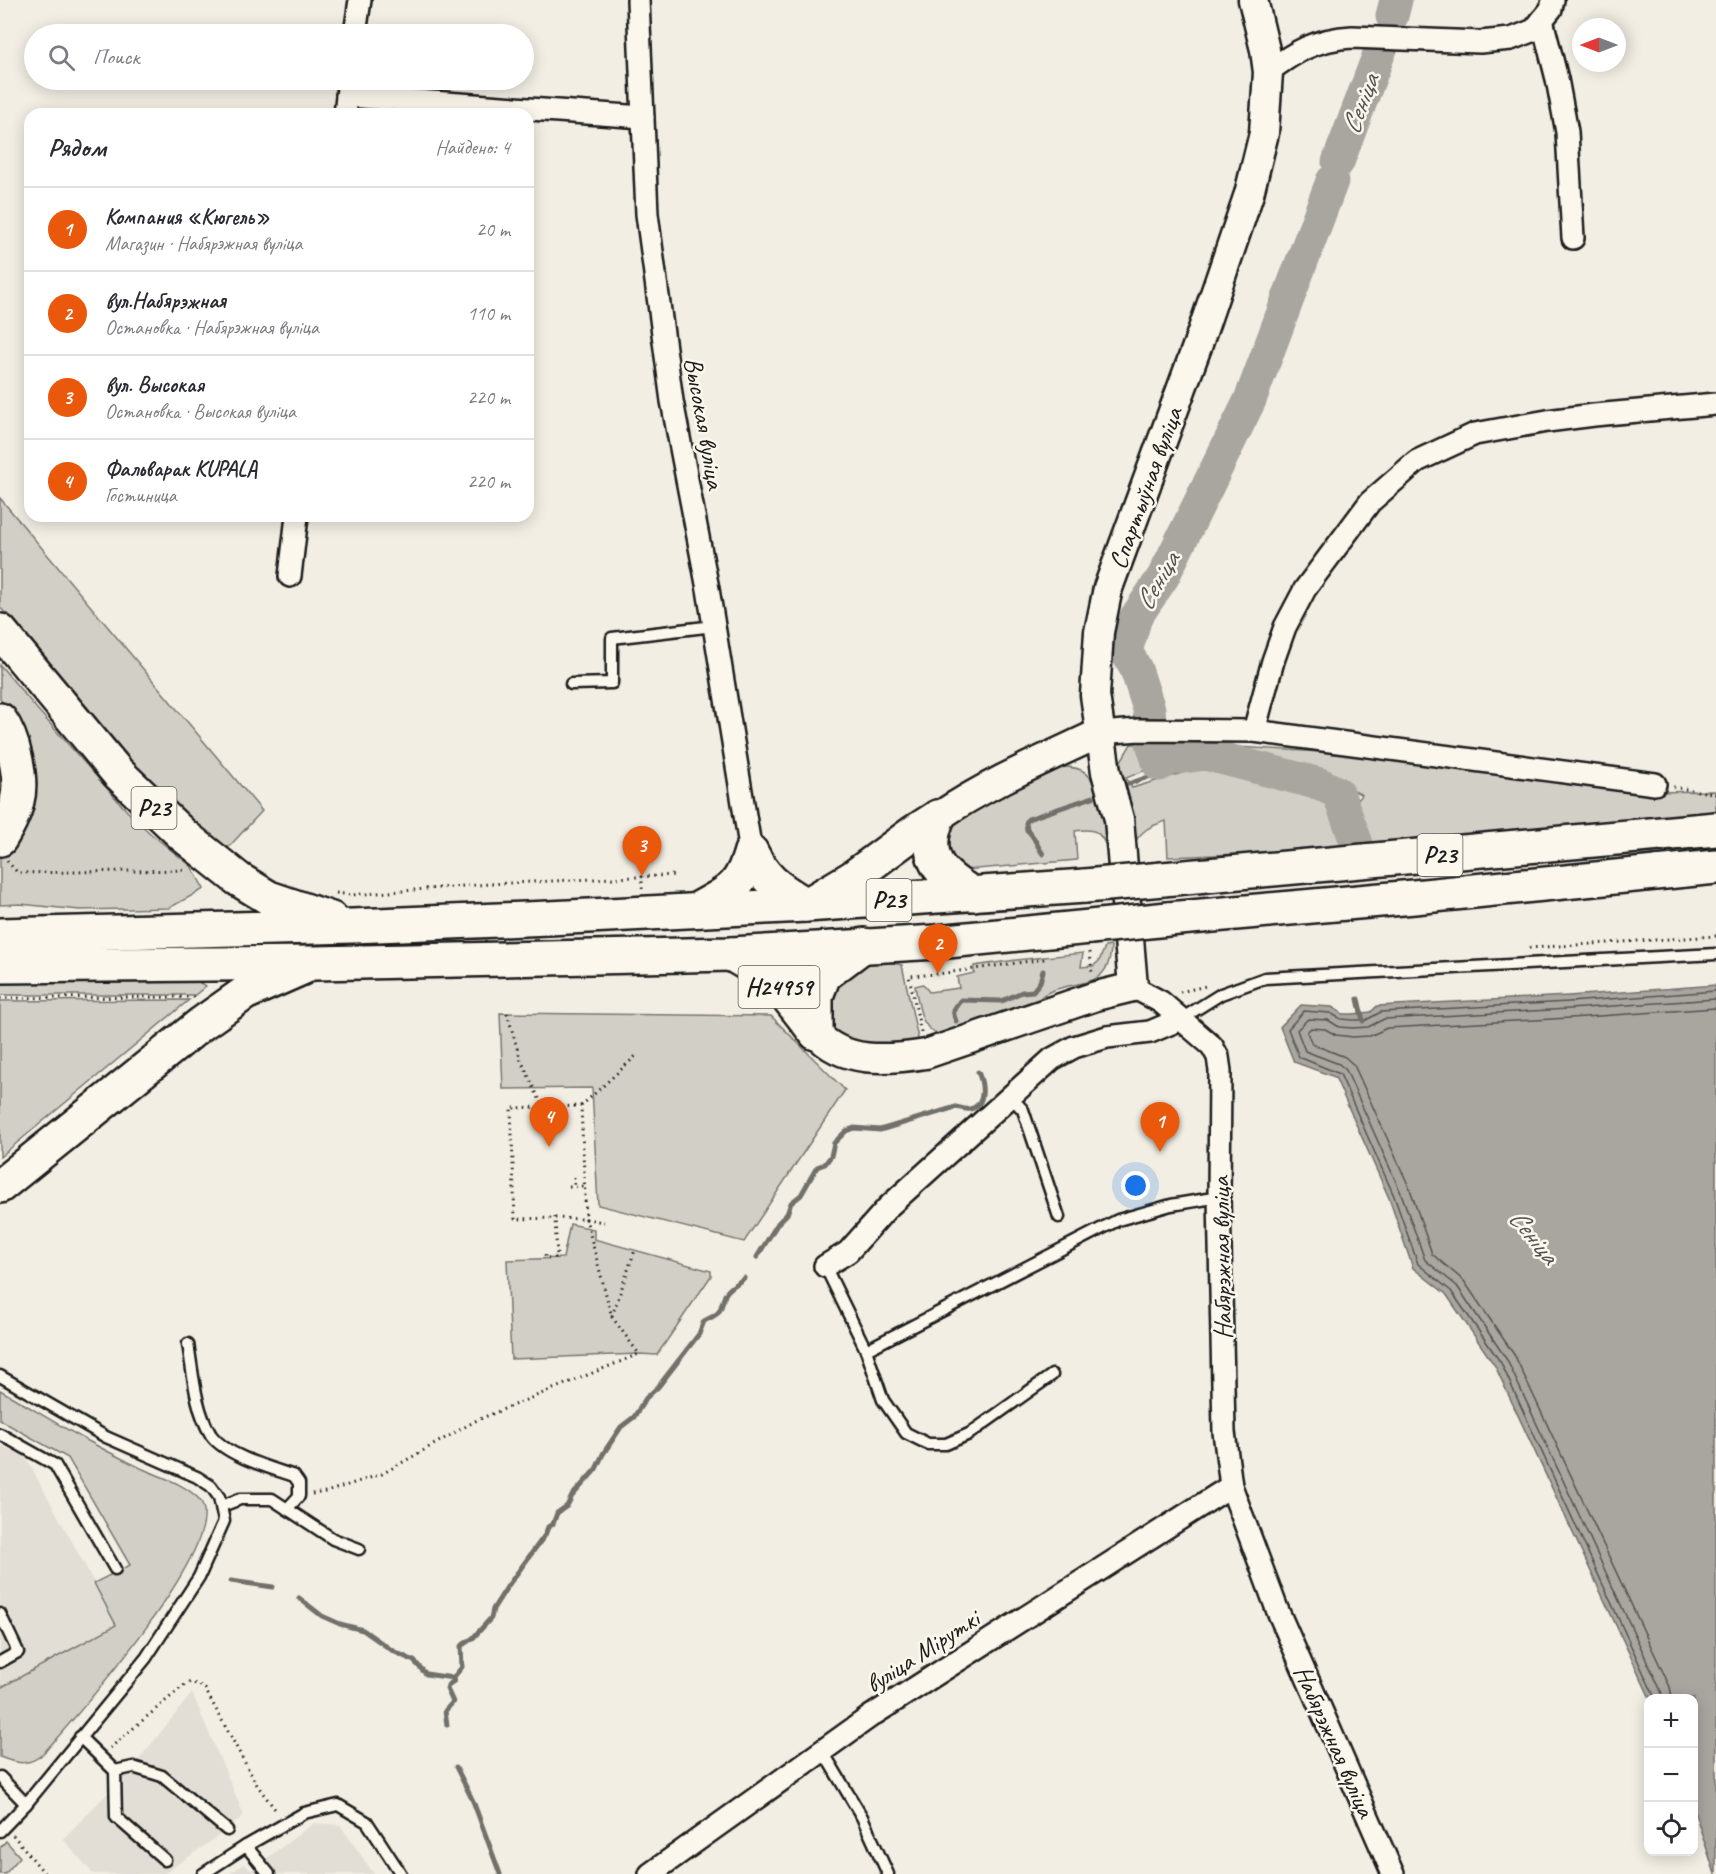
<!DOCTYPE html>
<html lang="ru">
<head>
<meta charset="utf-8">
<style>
  :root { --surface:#fff; --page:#f7f7f7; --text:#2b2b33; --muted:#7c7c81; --line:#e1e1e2; --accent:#ea580c }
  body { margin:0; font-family:Caveat,sans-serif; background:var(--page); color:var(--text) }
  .controls { position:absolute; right:18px; bottom:18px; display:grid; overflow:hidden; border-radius:12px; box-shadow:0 3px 15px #0003 }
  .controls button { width:54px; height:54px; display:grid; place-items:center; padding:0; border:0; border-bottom:2px solid var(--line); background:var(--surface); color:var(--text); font:30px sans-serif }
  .compass { position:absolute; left:1572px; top:18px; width:54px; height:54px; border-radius:50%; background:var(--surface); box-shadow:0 3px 15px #0003; rotate:270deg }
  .you { position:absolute; left:1136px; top:1186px; width:21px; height:21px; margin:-15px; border:4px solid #fff; border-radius:50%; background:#1a73e8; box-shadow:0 0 0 9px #1a73e833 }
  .badge { display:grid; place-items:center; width:39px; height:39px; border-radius:50%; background:var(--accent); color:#fff; font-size:20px; font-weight:700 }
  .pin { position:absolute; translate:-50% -50px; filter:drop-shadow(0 2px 3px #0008) }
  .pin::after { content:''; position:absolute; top:32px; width:21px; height:18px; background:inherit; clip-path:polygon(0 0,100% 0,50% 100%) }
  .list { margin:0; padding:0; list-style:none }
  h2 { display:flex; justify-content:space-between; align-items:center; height:78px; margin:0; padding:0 24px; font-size:26px }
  h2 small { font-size:20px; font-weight:400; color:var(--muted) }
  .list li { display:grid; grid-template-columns:39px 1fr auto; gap:18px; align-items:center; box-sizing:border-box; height:84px; padding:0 24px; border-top:2px solid var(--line) }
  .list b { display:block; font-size:22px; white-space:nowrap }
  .list p { margin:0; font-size:20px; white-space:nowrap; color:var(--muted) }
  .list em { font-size:20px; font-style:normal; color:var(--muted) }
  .icon { flex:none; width:33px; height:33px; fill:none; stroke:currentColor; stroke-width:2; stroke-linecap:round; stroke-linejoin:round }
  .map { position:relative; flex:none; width:1716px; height:1874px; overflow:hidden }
  .search { position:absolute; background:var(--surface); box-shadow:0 3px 15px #0003; left:24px; top:24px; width:510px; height:66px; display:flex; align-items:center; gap:15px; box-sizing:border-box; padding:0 21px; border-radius:33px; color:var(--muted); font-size:22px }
  .panel { position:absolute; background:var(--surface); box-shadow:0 3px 15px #0003; left:24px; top:108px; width:510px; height:414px; border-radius:18px }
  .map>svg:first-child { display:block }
</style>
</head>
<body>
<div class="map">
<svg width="1716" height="1874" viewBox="0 0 1716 1874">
  <rect width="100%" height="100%" fill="#f2eee4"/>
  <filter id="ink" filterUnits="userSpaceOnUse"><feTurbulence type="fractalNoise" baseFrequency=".0167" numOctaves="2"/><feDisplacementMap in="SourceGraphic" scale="12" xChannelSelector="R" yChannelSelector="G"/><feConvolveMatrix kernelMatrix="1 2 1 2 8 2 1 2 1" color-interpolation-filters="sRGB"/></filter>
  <g filter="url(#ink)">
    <g fill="#e2ded5">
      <polygon points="0,1445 25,1456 117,1624 0,1688"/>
      <polygon points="192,1693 244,1815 227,1830 164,1874 93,1874 63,1839 133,1767"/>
      <polygon points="314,1823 340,1825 374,1874 229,1874 244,1864 251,1870"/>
    </g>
    <g fill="#d2cfc6" stroke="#777671" stroke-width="1.5">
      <polygon points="0,498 262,811 226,850 171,808 0,607"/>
      <polygon points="0,665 37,709 127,811 151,834 191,866 204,889 169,908 80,910 20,904 0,905 0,848 24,732 0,699"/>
      <path d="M1131,744H1148L1152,761L1151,768L1126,778L1132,788L1182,773L1202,761L1257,775L1337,804L1353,849L1168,857L1166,821C1150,826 1140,831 1133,846L1114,773Z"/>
      <polygon points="1170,745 1237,747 1370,755 1647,792 1716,791 1716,813 1467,835 1366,848 1351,808 1362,795 1329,777 1205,748 1174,753"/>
      <path d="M1055,767C1064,767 1074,766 1083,771C1104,784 1106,832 1110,854C1101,834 1099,827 1075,831L1077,860L965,870L954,867L944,834L956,818Z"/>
      <path d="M1111,946C1110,993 1073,978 1045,994C1041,996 1038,1001 1035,1004L946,1037C919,1031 920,1009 915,986L923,984L929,992L959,988L957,977L974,973V966L1016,960L1083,953L1081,967L1093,966L1099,961L1105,947Z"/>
      <polygon points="878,960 902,965 919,1043 886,1050 833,1035 823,1017 836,971"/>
      <polygon points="198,982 206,986 195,995 0,995 0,983"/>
      <polygon points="189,1000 0,1157 0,1001"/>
      <polygon points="500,1013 771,1016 845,1090 744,1242 598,1205 592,1088 503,1089"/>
      <polygon points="570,1224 594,1229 594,1239 711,1271 711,1276 657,1355 639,1354 511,1359 507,1260 563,1258"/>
      <path d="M0,1390C30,1407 60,1426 90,1442C108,1452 125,1460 143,1469C161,1477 185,1484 199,1499C235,1538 72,1721 43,1754C29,1766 17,1764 0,1757V1688L116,1625L94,1583L130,1565L68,1458L0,1420Z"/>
      <polygon points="6,1841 20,1857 5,1874 0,1874 0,1848"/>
    </g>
    <polygon fill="#a9a6a0" stroke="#716f6b" stroke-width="1.5" points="1716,985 1716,1874 1715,1874 1694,1810 1694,1698 1650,1698 1495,1366 1446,1294 1413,1268 1389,1198 1335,1077 1294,1062 1280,1027 1301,1005 1332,1007 1343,1014 1353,1014 1371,1012 1377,1006 1568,996"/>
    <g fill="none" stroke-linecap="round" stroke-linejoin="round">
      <g stroke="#545351" stroke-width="1.5">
        <polyline points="1655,1698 1501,1363 1451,1291 1418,1264 1394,1196 1340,1074 1299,1057 1288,1029 1304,1011 1330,1013 1341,1019 1353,1020 1366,1020 1381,1012 1569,1002 1716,991"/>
        <polyline points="1663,1698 1661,1691 1507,1360 1457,1286 1425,1260 1401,1193 1346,1070 1339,1064 1305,1051 1297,1030 1308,1019 1328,1020 1339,1027 1353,1028 1368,1027 1384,1019 1569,1009 1716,999"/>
        <polyline points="1672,1698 1670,1687 1515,1356 1464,1281 1432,1254 1410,1189 1354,1065 1345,1057 1312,1044 1307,1032 1311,1028 1325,1029 1336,1035 1353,1037 1370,1036 1387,1028 1570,1018 1716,1008"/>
      </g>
      <g stroke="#716f6b" stroke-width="5">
        <polyline points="1128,784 1154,775 1159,765"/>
        <path d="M1043,854C1037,846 1034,835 1027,830L1026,823L1028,819L1093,797"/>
        <polyline points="1358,999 1363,1021"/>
        <path d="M956,1021C951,1011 955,1007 961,1000L1002,1001L1022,992L1033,991L1040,982L1043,971"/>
        <path d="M757,1257L778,1223L787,1214L791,1203L801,1195L817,1167L825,1164L831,1156L834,1143L846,1131L854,1128L880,1130L956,1107C961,1108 966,1110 970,1109C987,1105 983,1083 978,1072"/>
        <polyline points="231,1581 273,1587"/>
        <path d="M299,1598L322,1616L340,1624L363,1630L393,1651L414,1661L426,1674L453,1678L462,1667L461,1646L473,1638L491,1618L493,1609L507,1587L545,1535L548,1527L553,1524L557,1513L567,1506L572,1496L596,1469L603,1454L621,1427L634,1417L646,1398L658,1387L699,1334L704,1321C724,1311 718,1313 725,1295C728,1287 739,1283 744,1278"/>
        <polyline points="447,1725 445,1711 453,1702 447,1689 448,1685 454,1681 453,1678"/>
        <polyline points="456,1767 473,1801 500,1874"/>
      </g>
      <g stroke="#a9a6a0" stroke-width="33">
        <polyline points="1392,16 1396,0"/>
        <polyline points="1338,162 1382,46"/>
        <polyline points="1332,181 1250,400 1163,577 1136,617 1126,651 1136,669 1149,709 1152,743 1159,765 1170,759 1205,754 1320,784 1338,793 1357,844"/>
      </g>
      <defs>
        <g id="lane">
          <polyline points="571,684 612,683 612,638 714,626"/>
          <polyline points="1181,1019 1221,994 1265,978 1716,954"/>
          <polyline points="1010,1096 1023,1110 1059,1217"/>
          <polyline points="825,1266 866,1350 1118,1220 1171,1205 1219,1197"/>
          <path d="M188,1344C193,1373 195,1409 211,1435C226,1456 271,1468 294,1476L299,1483V1496L287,1509"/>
          <polyline points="866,1350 883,1400 906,1433 928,1444 946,1444 969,1434 1052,1375"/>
          <polyline points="0,1376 106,1437 197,1477 211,1486 219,1497 224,1521 199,1577 146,1658 26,1804 0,1831"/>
          <polyline points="0,1434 55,1465 115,1569"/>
          <polyline points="222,1506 240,1499 272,1499 333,1539 359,1549"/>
          <polyline points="0,1614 18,1652 0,1662"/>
          <polyline points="80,1737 115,1771 116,1817 165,1860"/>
          <polyline points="822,1750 862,1817 888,1874"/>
          <polyline points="115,1771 133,1767 162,1776 227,1830"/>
          <polyline points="0,1777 26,1804"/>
          <polyline points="246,1846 269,1874"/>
          <polyline points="203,1874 246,1846 304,1813 338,1805 367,1822 401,1874"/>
        </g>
        <g id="street">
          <polyline points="638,0 647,214 672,401 708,589 751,852"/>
          <polyline points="1542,20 1557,79 1567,132 1573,238"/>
          <polyline points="355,34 360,0"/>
          <path d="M1268,72C1295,51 1317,39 1352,37L1480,42L1511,39L1534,30L1551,9L1553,0"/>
          <polyline points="347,96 643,117"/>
          <polyline points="345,114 349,80"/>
          <polyline points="290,576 297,516"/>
          <polyline points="1254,731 1273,661 1285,627 1305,589 1370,502 1417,461 1475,434 1547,421 1594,415 1716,404"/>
          <polyline points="1100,733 1139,730 1254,731 1655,784"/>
          <polyline points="1133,987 1161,1002 1212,1046 1218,1057 1220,1071 1219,1197 1224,1432 1231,1486 1277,1609 1393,1874"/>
          <polyline points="825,1266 848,1252 888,1207 1052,1059 1074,1047 1107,1037 1150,1032 1181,1019"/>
          <polyline points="650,1874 871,1716 1231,1486"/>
        </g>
        <g id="secondary">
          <path d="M938,817C988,783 1045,759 1100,733"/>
          <path d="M816,1033C843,1064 888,1060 926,1054L1096,996L1133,987L1119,819L1106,772L1095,695L1099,632L1108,588L1198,344L1249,194L1264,133L1268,72L1265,50L1253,0"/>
        </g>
        <g id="highway">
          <polyline points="0,631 118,773 183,835 238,879 269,898 331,919"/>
          <path d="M0,720C13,738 23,779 17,801C14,815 7,827 0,839"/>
          <path d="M938,817C921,857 940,875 973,894"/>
          <path d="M751,852C766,882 779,888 806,905"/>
          <polyline points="1163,879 1716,829"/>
          <polyline points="810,903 852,878 913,833 938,817"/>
          <path d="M698,909C730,891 740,889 751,852"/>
          <polyline points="1168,919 1414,897 1716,867"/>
          <polyline points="0,935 353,926 549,918 806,905 1085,886"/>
          <polyline points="731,954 763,973 784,992 816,1033"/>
          <polyline points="0,966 315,963 731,954 937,942 1090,927"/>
          <polyline points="816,1033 816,996 824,975 864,945"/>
          <polyline points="0,1186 201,1024 245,993 302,968"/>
        </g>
      </defs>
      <use href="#lane" stroke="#1c1c1c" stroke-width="15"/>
      <use href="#street" stroke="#1c1c1c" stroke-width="26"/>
      <use href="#secondary" stroke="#1c1c1c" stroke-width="33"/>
      <use href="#highway" stroke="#1c1c1c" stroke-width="38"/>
      <g stroke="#1c1c1c" stroke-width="3" stroke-dasharray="1.5 4.5" stroke-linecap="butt">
        <polyline points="1673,787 1716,794"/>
        <polyline points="7,861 18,873 185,870"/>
        <polyline points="642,889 642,876"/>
        <polyline points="336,893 352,895 489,884 677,875"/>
        <polyline points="1529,948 1716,936"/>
        <polyline points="1090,952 1092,974"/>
        <polyline points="1180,992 1206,986"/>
        <polyline points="0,998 193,997 194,999"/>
        <polyline points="507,1013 520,1058 543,1107 543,1117"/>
        <polyline points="921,1032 909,976 938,974 1045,959"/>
        <polyline points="581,1106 638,1054"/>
        <polyline points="574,1177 574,1187"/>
        <polyline points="569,1187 584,1186"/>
        <polyline points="545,1255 545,1258 557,1257 555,1218 586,1219 581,1106 511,1108 515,1219 555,1218"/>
        <polyline points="612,1316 635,1250"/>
        <polyline points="312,1494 326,1492 382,1474 477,1420 639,1354 612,1317 586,1219 604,1222"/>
        <polyline points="110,1748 182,1687 190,1682 199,1685 205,1689 257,1785 277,1812"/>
        <polyline points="13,1835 45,1874"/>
      </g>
      <use href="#lane" stroke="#fbf7ec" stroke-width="10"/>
      <use href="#street" stroke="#fbf7ec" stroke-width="21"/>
      <use href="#secondary" stroke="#fbf7ec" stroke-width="28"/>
      <use href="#highway" stroke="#fbf7ec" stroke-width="33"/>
      <defs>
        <g id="highway-bridge">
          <polyline points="1085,886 1163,879"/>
          <polyline points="1090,927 1168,919"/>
        </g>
      </defs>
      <use href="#highway-bridge" stroke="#1c1c1c" stroke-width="38" stroke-linecap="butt"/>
      <use href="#highway-bridge" stroke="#fbf7ec" stroke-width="33"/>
    </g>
  </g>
  <g text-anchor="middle" stroke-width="5" stroke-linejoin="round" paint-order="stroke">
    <g fill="#fbf7ec" stroke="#5f5e5a" stroke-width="1.5">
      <rect x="131.5" y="787" width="45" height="42" rx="4.5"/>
      <rect x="1417.5" y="834" width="45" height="42" rx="4.5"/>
      <rect x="866.5" y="879" width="45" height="42" rx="4.5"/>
      <rect x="738.5" y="966" width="81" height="42" rx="4.5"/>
    </g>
    <g font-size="24" font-weight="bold" fill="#1c1c1c">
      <text x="154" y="816">Р23</text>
      <text x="1440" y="863">Р23</text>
      <text x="889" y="908">Р23</text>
      <text x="779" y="995">Н24959</text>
    </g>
    <g font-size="26" fill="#1c1c1c" stroke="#fbf7ec">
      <text transform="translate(705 423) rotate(80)" y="9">Высокая вуліца</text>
      <text transform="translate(1145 488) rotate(-70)" y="9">Спартыўная вуліца</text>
      <text transform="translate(1221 1258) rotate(-91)" y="9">Набярэжная вуліца</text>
      <text transform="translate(922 1651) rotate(-33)" y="9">вуліца Міруткі</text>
      <text transform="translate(1335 1741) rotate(66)" y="9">Набярэжная вуліца</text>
    </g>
    <g font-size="27" font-style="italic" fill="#545351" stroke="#fbf7ec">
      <text transform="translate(1360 104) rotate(-69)" y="9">Сеніца</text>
      <text transform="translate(1157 581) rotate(-60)" y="9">Сеніца</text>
      <text transform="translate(1534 1236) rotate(51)" y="9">Сеніца</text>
    </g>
  </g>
</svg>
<div class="controls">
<button>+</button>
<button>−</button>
<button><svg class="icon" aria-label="locate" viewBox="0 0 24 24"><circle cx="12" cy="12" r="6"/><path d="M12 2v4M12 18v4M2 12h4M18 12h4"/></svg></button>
</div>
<svg class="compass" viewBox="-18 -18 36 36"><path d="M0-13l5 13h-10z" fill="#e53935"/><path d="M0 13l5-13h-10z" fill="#7c7c81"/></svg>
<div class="you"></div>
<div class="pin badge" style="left:1160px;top:1152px">1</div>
<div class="pin badge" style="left:938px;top:974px">2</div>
<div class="pin badge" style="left:642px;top:876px">3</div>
<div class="pin badge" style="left:549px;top:1147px">4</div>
<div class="search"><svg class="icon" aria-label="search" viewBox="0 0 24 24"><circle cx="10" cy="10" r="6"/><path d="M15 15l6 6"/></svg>Поиск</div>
<section class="panel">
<h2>Рядом<small>Найдено: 4</small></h2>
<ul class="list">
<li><span class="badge">1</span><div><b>Компания «Кюгель»</b><p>Магазин · Набярэжная вуліца</p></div><em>20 m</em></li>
<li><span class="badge">2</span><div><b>вул.Набярэжная</b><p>Остановка · Набярэжная вуліца</p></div><em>110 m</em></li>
<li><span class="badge">3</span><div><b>вул. Высокая</b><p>Остановка · Высокая вуліца</p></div><em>220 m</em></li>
<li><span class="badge">4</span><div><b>Фальварак KUPALA</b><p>Гостиница</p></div><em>220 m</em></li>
</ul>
</section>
</div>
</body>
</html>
